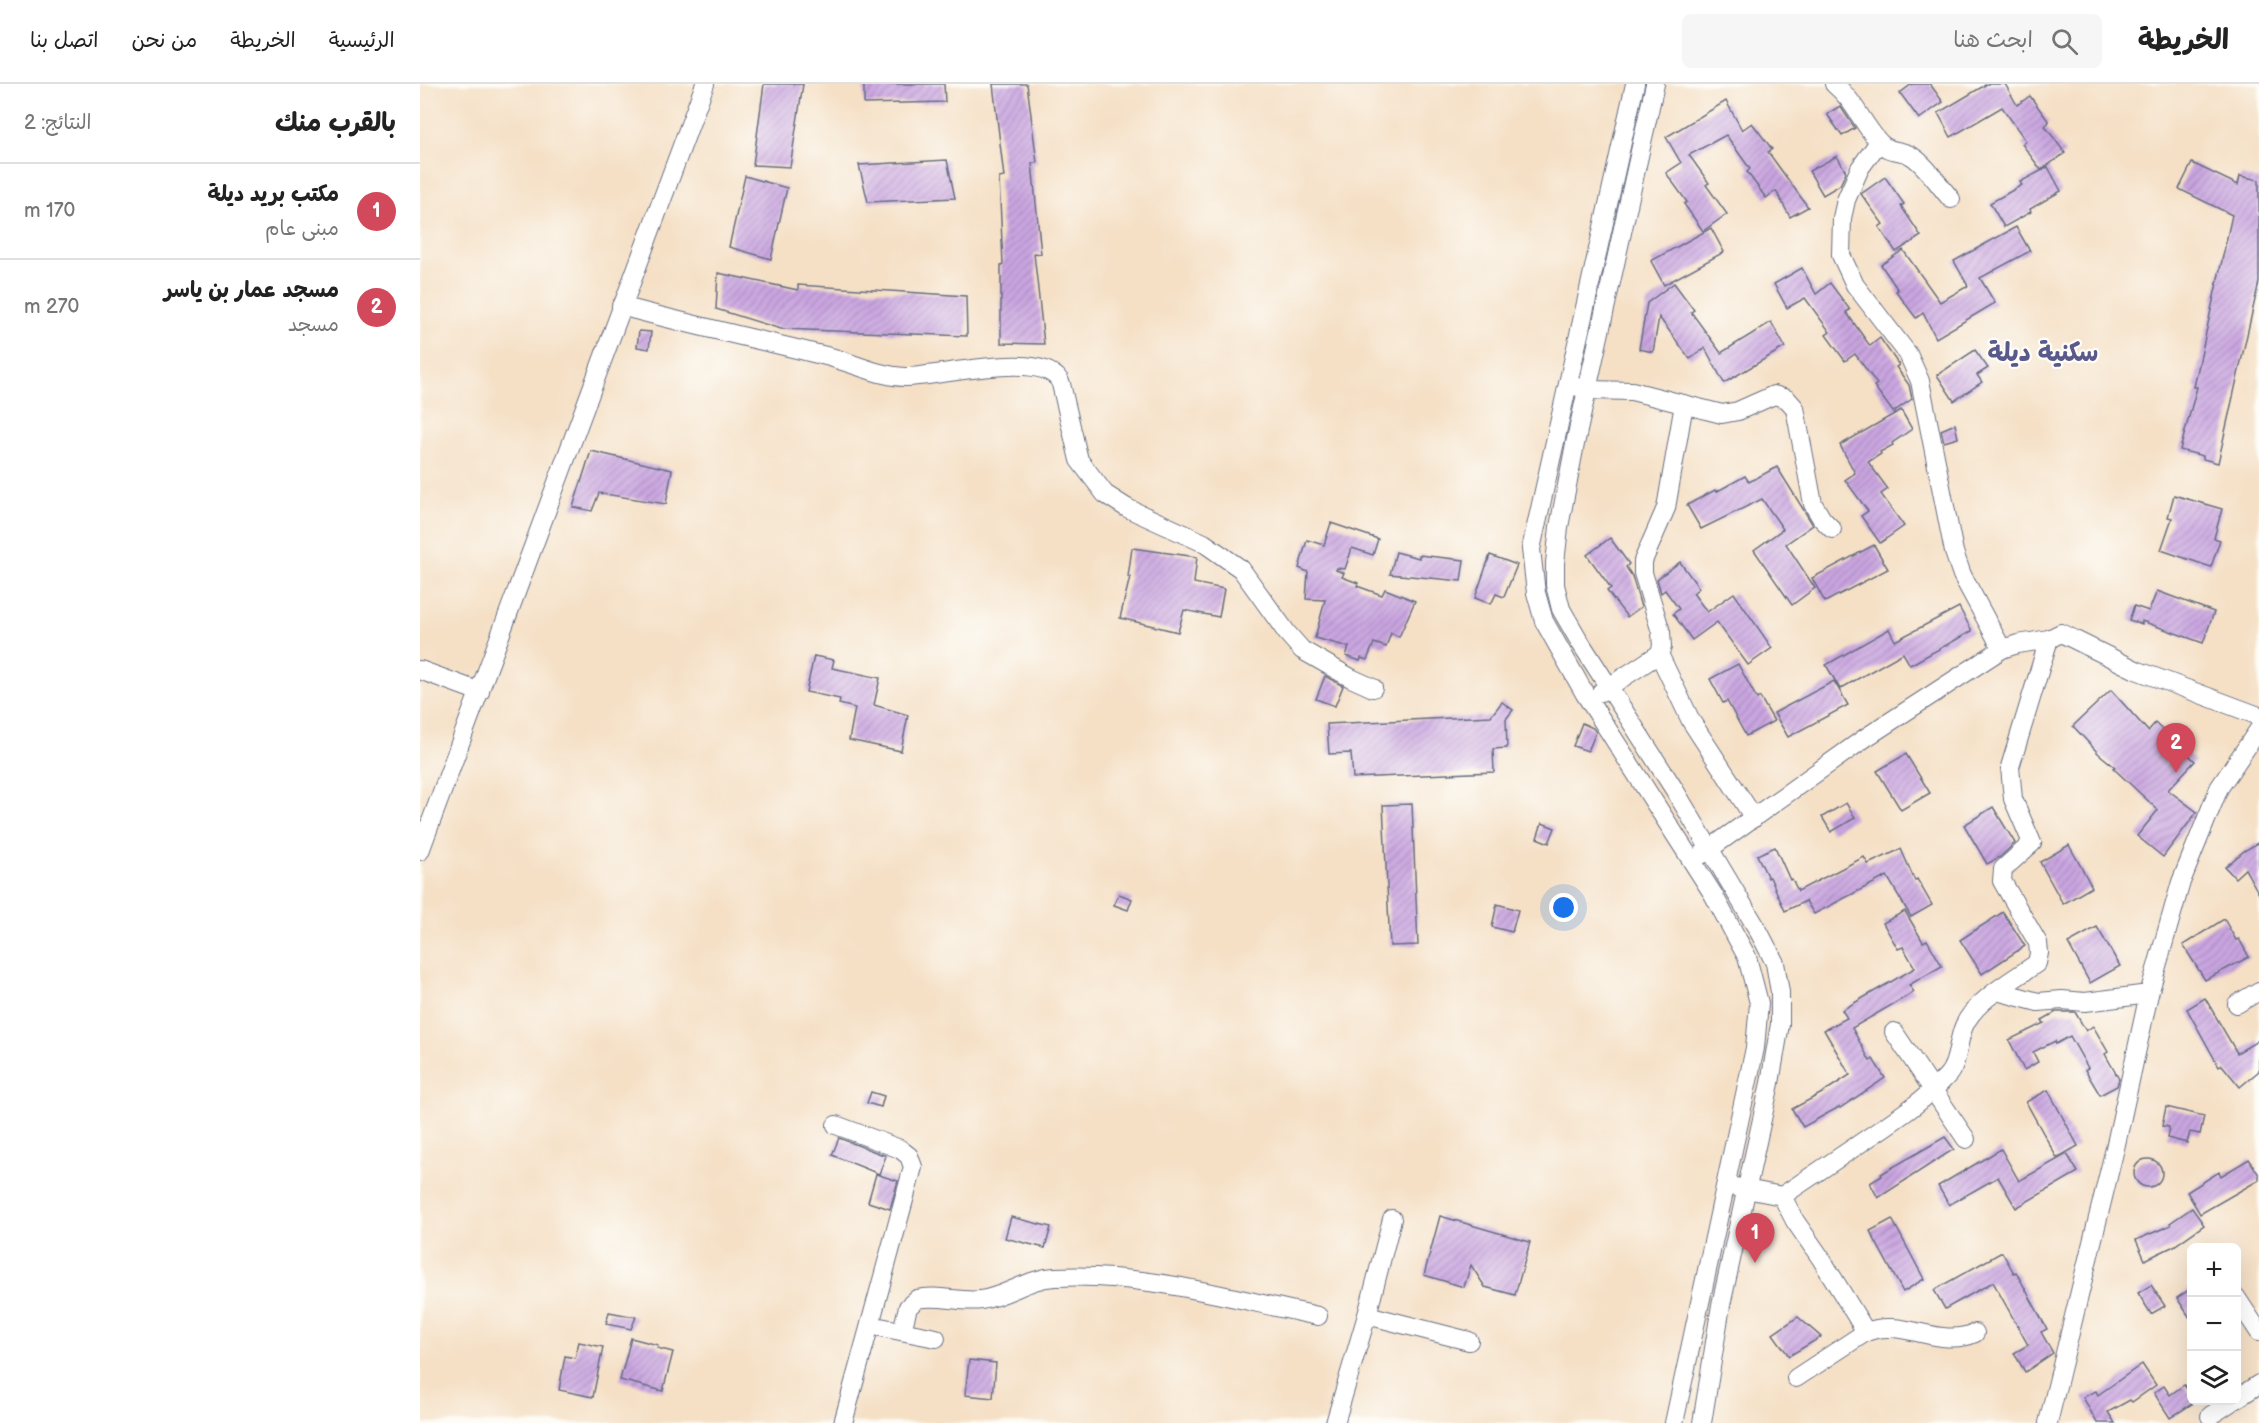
<!DOCTYPE html>
<html lang="ar">
<head>
<meta charset="utf-8">
<style>
  :root { --surface:#fff; --page:#f6f6f6; --text:#222; --muted:#767676; --line:#e0e0e0; --accent:#d1495b }
  body { margin:0; font-family:"Balsamiq Sans","Playpen Sans Arabic",sans-serif; background:var(--page); color:var(--text); direction:rtl }
  .controls { position:absolute; right:18px; bottom:18px; display:grid; overflow:hidden; border-radius:9px; box-shadow:0 6px 24px #0002 }
  .controls button { width:54px; height:54px; display:grid; place-items:center; padding:0; border:0; border-bottom:2px solid var(--line); background:var(--surface); color:var(--text); font:30px sans-serif }
  .you { position:absolute; left:1144px; top:824px; width:21px; height:21px; margin:-15px; border:4px solid #fff; border-radius:50%; background:#1a73e8; box-shadow:0 0 0 9px #1a73e833 }
  .badge { display:grid; place-items:center; width:39px; height:39px; border-radius:50%; background:var(--accent); color:#fff; font-size:20px; font-weight:700 }
  .pin { position:absolute; translate:-50% -50px; filter:drop-shadow(0 2px 3px #0008) }
  .pin::after { content:''; position:absolute; top:32px; width:21px; height:18px; background:inherit; clip-path:polygon(0 0,100% 0,50% 100%) }
  .list { margin:0; padding:0; list-style:none }
  h2 { display:flex; justify-content:space-between; align-items:center; height:78px; margin:0; padding:0 24px; font-size:26px }
  h2 small { font-size:20px; font-weight:400; color:var(--muted) }
  .list li { display:grid; grid-template-columns:39px 1fr auto; gap:18px; align-items:center; box-sizing:border-box; height:96px; padding:0 24px; border-top:2px solid var(--line) }
  .list b { display:block; font-size:22px; white-space:nowrap }
  .list p { margin:0; font-size:20px; white-space:nowrap; color:var(--muted) }
  .list em { font-size:20px; font-style:normal; color:var(--muted) }
  .icon { flex:none; width:33px; height:33px; fill:none; stroke:currentColor; stroke-width:2; stroke-linecap:round; stroke-linejoin:round }
  .map { position:relative; flex:none; width:1839px; height:1339px; overflow:hidden; direction:ltr }
  header { display:flex; align-items:center; gap:36px; box-sizing:border-box; height:84px; padding:0 30px; background:var(--surface); border-bottom:2px solid var(--line) }
  header strong { font-size:28px }
  nav { display:flex; gap:33px; margin-inline-start:auto; font-size:21px }
  .search { width:420px; height:54px; background:var(--page); display:flex; align-items:center; gap:15px; box-sizing:border-box; padding:0 21px; border-radius:9px; color:var(--muted); font-size:22px }
  main { display:flex }
  aside { flex:1; background:var(--surface) }
  .map>svg:first-child { display:block }
</style>
</head>
<body>
<header>
<strong>الخريطة</strong>
<div class="search"><svg class="icon" aria-label="search" viewBox="0 0 24 24"><circle cx="10" cy="10" r="6"/><path d="M15 15l6 6"/></svg>ابحث هنا</div>
<nav><a>الرئيسية</a><a>الخريطة</a><a>من نحن</a><a>اتصل بنا</a></nav>
</header>
<main>
<div class="map">
<svg width="1839" height="1339" viewBox="0 0 1839 1339">
  <defs>
    <pattern id="building-hatch" width="6" height="6" patternUnits="userSpaceOnUse" patternTransform="scale(1.5)"><rect width="6" height="6" fill="#cba6e1"/><path d="M-1 1l2-2M0 6l6-6M5 7l2-2" fill="none" stroke="#a488ba"/></pattern>
  </defs>
  <rect width="100%" height="100%" fill="#fdfcf7"/>
  <filter id="ink" filterUnits="userSpaceOnUse"><feTurbulence type="fractalNoise" baseFrequency=".0167" numOctaves="2"/><feDisplacementMap in="SourceGraphic" scale="12" xChannelSelector="R" yChannelSelector="G"/><feConvolveMatrix kernelMatrix="1 2 1 2 8 2 1 2 1" color-interpolation-filters="sRGB"/></filter>
  <filter id="wash" filterUnits="userSpaceOnUse"><feTurbulence type="fractalNoise" baseFrequency=".008" numOctaves="4" result="noise"/><feDisplacementMap in="SourceGraphic" scale="24" xChannelSelector="R" yChannelSelector="G"/><feGaussianBlur stdDeviation="1.35" result="paint"/><feColorMatrix in="noise" values="0 0 0 0 0 0 0 0 0 0 0 0 0 0 0 0 0 1.4 0 .05"/><feComposite in="paint" operator="in"/></filter>
  <g filter="url(#wash)">
    <rect width="100%" height="100%" fill="#f5e0c6"/>
    <g id="blocks">
      <g fill="url(#building-hatch)">
        <polygon points="344,0 383,0 370,83 333,81"/>
        <polygon points="444,0 524,0 525,18 444,20"/>
        <polygon points="573,0 607,0 617,79 612,79 621,170 614,169 624,260 581,259 581,181 583,180 579,94 584,93"/>
        <polygon points="1492,0 1510,0 1523,18 1499,35 1480,9"/>
        <polygon points="1567,0 1585,0 1597,21 1610,12 1629,38 1625,42 1645,69 1621,86 1602,60 1606,57 1582,23 1531,53 1518,29"/>
        <polygon points="1306,17 1322,46 1332,39 1352,65 1348,68 1388,123 1370,133 1356,107 1346,114 1327,88 1330,85 1306,51 1269,71 1289,99 1286,101 1307,130 1283,147 1264,120 1267,118 1246,89 1261,79 1246,53"/>
        <polygon points="1420,22 1435,44 1422,52 1407,30"/>
        <polygon points="1417,72 1426,88 1420,101 1403,111 1389,87"/>
        <polygon points="527,76 535,114 448,118 439,81"/>
        <polygon points="1772,79 1818,101 1820,92 1839,96 1839,198 1798,379 1783,375 1783,372 1760,366 1777,303 1774,303 1812,131 1759,105"/>
        <polygon points="1628,83 1641,107 1610,125 1611,128 1584,143 1570,119 1602,101 1600,98"/>
        <polygon points="325,92 367,104 351,175 309,163"/>
        <polygon points="1465,93 1484,120 1481,122 1501,152 1476,168 1459,143 1463,140 1441,110"/>
        <polygon points="1596,143 1610,167 1560,194 1575,219 1516,254 1503,229 1496,234 1476,207 1478,206 1461,181 1483,166 1520,218 1548,202 1534,177"/>
        <polygon points="1291,144 1304,168 1244,201 1231,177"/>
        <polygon points="1382,184 1396,210 1410,199 1430,226 1426,228 1450,262 1460,254 1479,281 1476,283 1489,301 1492,315 1473,328 1454,302 1457,300 1435,270 1425,277 1406,251 1410,248 1385,214 1367,224 1354,200"/>
        <polygon points="298,189 378,206 378,201 546,212 547,252 361,245 296,225"/>
        <polygon points="1254,199 1274,226 1271,228 1301,269 1351,238 1365,263 1304,299 1285,264 1270,275 1239,233 1233,268 1219,265 1227,219"/>
        <polygon points="219,247 231,248 229,265 217,263"/>
        <polygon points="1555,266 1568,284 1557,291 1562,298 1534,317 1517,291"/>
        <polygon points="1481,326 1492,345 1472,359 1473,361 1460,368 1461,370 1448,378 1468,405 1461,410 1484,442 1460,459 1441,432 1448,427 1425,396 1435,389 1420,361"/>
        <polygon points="1535,340 1538,354 1524,358 1521,346"/>
        <polygon points="171,367 252,386 246,420 179,409 172,427 153,423"/>
        <polygon points="1357,383 1393,441 1366,460 1395,504 1372,521 1334,466 1363,445 1342,415 1281,445 1267,421 1295,406 1296,408 1325,392 1329,398"/>
        <polygon points="1754,411 1802,425 1794,454 1800,456 1791,483 1741,466 1752,434 1748,433"/>
        <polygon points="911,439 958,455 953,471 932,464 925,485 917,484 916,486 924,489 922,493 938,499 937,502 962,511 965,505 995,517 979,553 971,549 966,563 954,559 947,576 941,574 940,577 926,572 929,563 895,554 905,516 886,515 888,488 879,484 887,456 904,461"/>
        <polygon points="1190,454 1209,480 1206,483 1212,492 1221,523 1207,533 1187,507 1191,504 1167,471"/>
        <polygon points="1454,461 1468,485 1405,518 1392,494"/>
        <polygon points="712,464 777,473 774,499 804,505 799,533 764,526 758,548 700,534 710,493 708,493"/>
        <polygon points="976,468 999,474 999,471 1044,476 1041,497 970,490"/>
        <polygon points="1070,471 1097,481 1084,513 1076,510 1071,520 1055,514"/>
        <polygon points="1260,478 1279,504 1273,509 1287,528 1314,509 1352,564 1328,581 1297,538 1272,556 1253,530 1259,525 1245,506 1241,509 1237,495"/>
        <polygon points="1737,507 1794,528 1783,559 1722,537 1722,540 1709,536 1714,522 1729,527"/>
        <polygon points="1539,523 1552,547 1490,581 1483,569 1420,605 1406,581 1469,545 1475,557"/>
        <polygon points="394,572 414,576 412,584 460,594 454,621 488,631 481,667 429,656 435,624 419,620 420,615 386,608"/>
        <polygon points="1318,580 1337,615 1340,613 1354,637 1326,652 1307,617 1303,619 1290,595"/>
        <polygon points="905,592 923,602 915,622 896,615"/>
        <polygon points="1414,597 1428,621 1368,653 1354,629"/>
        <polygon points="1691,606 1728,647 1735,639 1775,677 1748,706 1777,728 1743,773 1717,752 1738,726 1693,684 1695,683 1679,670 1653,642"/>
        <polygon points="1082,618 1093,626 1086,635 1087,664 1073,665 1074,688 933,694 931,669 909,670 907,640 1071,632"/>
        <polygon points="1162,639 1173,644 1176,648 1168,667 1153,662"/>
        <polygon points="1486,670 1510,709 1481,726 1457,687"/>
        <polygon points="1426,719 1435,734 1411,748 1402,733"/>
        <polygon points="992,720 998,861 970,862 963,721"/>
        <polygon points="1573,723 1595,759 1580,773 1567,780 1544,741"/>
        <polygon points="1122,739 1135,744 1129,759 1117,754"/>
        <polygon points="1839,758 1839,810 1825,785 1815,794 1805,783 1824,767"/>
        <polygon points="1649,761 1672,803 1643,820 1620,778"/>
        <polygon points="1355,763 1370,796 1372,795 1378,807 1444,773 1448,780 1481,765 1495,797 1497,795 1512,821 1491,833 1467,792 1394,830 1386,817 1365,827 1350,793 1348,794 1337,771"/>
        <polygon points="699,810 712,815 708,826 694,821"/>
        <polygon points="1077,820 1098,826 1092,848 1072,843"/>
        <polygon points="1485,827 1503,858 1507,856 1522,882 1489,901 1494,908 1432,944 1450,977 1453,975 1465,994 1420,1024 1419,1023 1383,1043 1372,1025 1402,1009 1430,991 1404,946 1427,934 1422,926 1495,884 1483,863 1478,865 1463,839"/>
        <polygon points="1583,828 1605,862 1562,890 1540,856"/>
        <polygon points="1804,835 1816,856 1819,855 1829,873 1785,896 1763,861"/>
        <polygon points="1677,843 1700,882 1670,899 1648,859"/>
        <polygon points="1785,914 1817,969 1839,956 1839,987 1820,1003 1802,981 1799,983 1767,925"/>
        <polygon points="1636,928 1655,928 1666,947 1673,942 1688,968 1685,970 1699,995 1697,1002 1680,1011 1665,986 1668,984 1650,952 1636,960 1635,957 1613,968 1618,978 1604,986 1589,956 1624,939 1622,936"/>
        <polygon points="1628,1006 1658,1062 1637,1074 1606,1018"/>
        <polygon points="451,1008 464,1012 461,1023 447,1019"/>
        <polygon points="1746,1023 1784,1032 1780,1050 1770,1048 1767,1059 1747,1054 1749,1043 1742,1042"/>
        <polygon points="1525,1053 1534,1065 1458,1114 1450,1099 1462,1092 1461,1090"/>
        <polygon points="419,1054 466,1072 459,1090 412,1071"/>
        <polygon points="1581,1065 1599,1097 1647,1070 1658,1088 1596,1124 1578,1093 1529,1121 1518,1102"/>
        <circle cx="1728" cy="1089" r="14"/>
        <polygon points="1829,1075 1839,1091 1839,1096 1780,1130 1767,1108 1799,1088 1801,1092"/>
        <polygon points="456,1090 478,1097 470,1125 448,1118"/>
        <polygon points="1772,1124 1784,1141 1754,1162 1725,1176 1716,1156 1751,1141 1750,1139"/>
        <polygon points="1020,1132 1110,1158 1095,1211 1065,1203 1051,1181 1044,1203 1004,1191"/>
        <polygon points="591,1133 631,1143 625,1164 585,1154"/>
        <polygon points="1472,1135 1504,1195 1483,1208 1450,1147"/>
        <polygon points="1582,1168 1594,1189 1596,1188 1627,1245 1621,1248 1633,1269 1605,1288 1594,1269 1608,1261 1573,1198 1525,1225 1514,1206"/>
        <polygon points="1731,1201 1745,1222 1731,1230 1718,1209"/>
        <polygon points="1772,1204 1772,1237 1757,1214"/>
        <polygon points="189,1228 216,1233 211,1245 186,1240"/>
        <polygon points="1378,1233 1401,1253 1369,1272 1353,1250"/>
        <polygon points="211,1254 238,1261 237,1264 253,1268 243,1307 200,1296"/>
        <polygon points="159,1258 183,1263 173,1313 139,1306 145,1272 155,1274"/>
        <polygon points="549,1276 576,1279 573,1314 545,1311"/>
        <polygon points="1722,1280 1736,1301 1712,1318 1710,1316 1688,1328 1695,1339 1677,1339 1663,1313 1676,1307 1678,1311"/>
        <polygon points="1764,1301 1772,1312 1772,1317 1775,1318 1750,1334 1734,1309 1744,1302 1750,1311"/>
      </g>
    </g>
  </g>
  <g filter="url(#ink)">
    <use href="#blocks" fill-opacity="0" stroke="#676d82" stroke-width="1.5"/>
    <g fill="none" stroke-linecap="round" stroke-linejoin="round">
      <defs>
        <g id="minor">
          <polyline points="1215,0 1111,465 1116,509 1124,537 1165,610 1293,810 1327,873 1339,919 1335,964 1254,1339"/>
          <polyline points="1235,0 1155,360 1139,443 1135,479 1135,501 1141,525 1160,558 1254,705 1338,846 1355,879 1360,908 1360,940 1350,999 1301,1221 1282,1339"/>
          <path d="M1414,0C1434,16 1443,41 1460,59C1469,69 1479,65 1490,71C1504,78 1520,103 1531,115"/>
          <polyline points="1459,58 1440,84 1426,116 1422,134 1421,171 1435,201 1488,270 1500,297 1534,468 1542,491 1582,565"/>
          <path d="M201,222C270,241 340,256 410,273C435,280 459,292 485,293C516,294 628,263 641,300L659,376L685,410L707,424L784,459L821,485L867,549L882,566L931,594L953,604"/>
          <polyline points="1158,303 1168,306 1212,307 1302,330 1318,327 1354,311 1367,315 1375,324 1393,420 1402,435 1412,445"/>
          <polyline points="1239,570 1271,637 1334,734"/>
          <polyline points="0,586 60,608"/>
          <polyline points="1181,608 1239,570 1242,563 1241,548 1223,489 1223,477 1246,424 1264,320"/>
          <polyline points="0,767 285,0"/>
          <polyline points="1281,771 1445,654 1582,565 1598,560 1629,555"/>
          <polyline points="1577,907 1618,918 1642,916 1665,918 1729,910"/>
          <polyline points="1817,920 1839,907"/>
          <polyline points="1474,948 1546,1055"/>
          <polyline points="416,1041 480,1065 489,1072 493,1083 423,1339"/>
          <polyline points="1316,1103 1362,1112 1375,1137 1400,1173 1446,1248 1376,1294"/>
          <path d="M1362,1112C1393,1091 1423,1071 1454,1050C1479,1033 1506,1015 1526,993C1539,980 1537,958 1544,942C1555,916 1595,895 1617,879L1619,869L1618,859L1582,797L1583,785L1612,759L1593,715L1590,683L1629,555L1641,549L1716,586L1839,632"/>
          <polyline points="1816,1213 1839,1248"/>
          <polyline points="947,1231 1049,1257"/>
          <polyline points="450,1241 516,1254"/>
          <path d="M482,1247L488,1223L497,1215C518,1210 540,1219 561,1216C587,1212 609,1194 635,1193C722,1188 814,1215 898,1232"/>
          <path d="M1446,1248C1482,1233 1519,1265 1555,1249"/>
          <polyline points="1816,1315 1839,1300"/>
          <polyline points="1790,1332 1814,1316"/>
          <polyline points="915,1339 947,1231 972,1135"/>
          <polyline points="1628,1339 1696,1060 1729,910 1761,798 1799,704 1839,645"/>
        </g>
      </defs>
      <use href="#minor" stroke="#676d82" stroke-width="20"/>
      <use href="#minor" stroke="#fff" stroke-width="18"/>
    </g>
  </g>
  <g text-anchor="middle" stroke-width="4.5" stroke-linejoin="round" paint-order="stroke">
    <g font-size="26" font-weight="bold" fill="#59598c" stroke="#fdfcf7">
      <text x="1623" y="277">سكنية ديلة</text>
    </g>
  </g>
</svg>
<div class="controls">
<button>+</button>
<button>−</button>
<button><svg class="icon" aria-label="layers" viewBox="0 0 24 24"><path d="M12 4l9 5-9 5-9-5zM3 14l9 5 9-5"/></svg></button>
</div>
<div class="you"></div>
<div class="pin badge" style="left:1335px;top:1179px">1</div>
<div class="pin badge" style="left:1756px;top:689px">2</div>
</div>
<aside>
<h2>بالقرب منك<small>النتائج: 2</small></h2>
<ul class="list">
<li><span class="badge">1</span><div><b>مكتب بريد ديلة</b><p>مبنى عام</p></div><em>170 m</em></li>
<li><span class="badge">2</span><div><b>مسجد عمار بن ياسر</b><p>مسجد</p></div><em>270 m</em></li>
</ul>
</aside>
</main>
</body>
</html>
